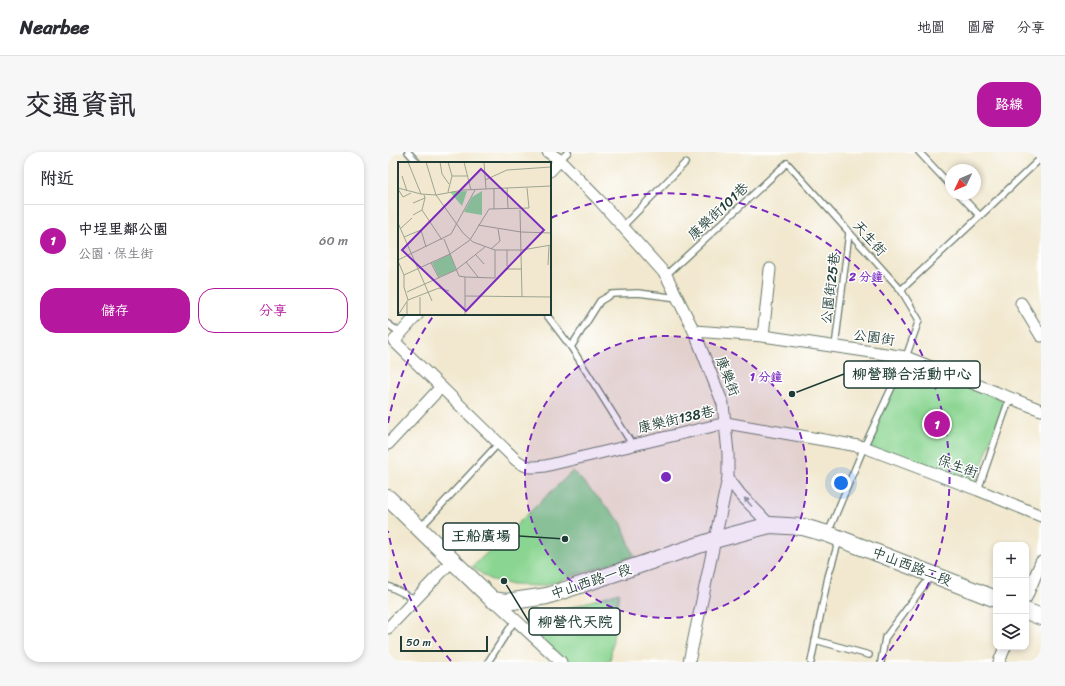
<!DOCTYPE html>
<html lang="zh-TW">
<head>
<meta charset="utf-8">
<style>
  :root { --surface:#fff; --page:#f7f7f7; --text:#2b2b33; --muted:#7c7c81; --line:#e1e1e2; --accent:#b5179e }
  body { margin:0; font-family:Sriracha,"LXGW WenKai TC",sans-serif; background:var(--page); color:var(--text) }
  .controls { position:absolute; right:12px; bottom:12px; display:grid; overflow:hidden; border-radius:8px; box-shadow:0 2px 6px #0003 }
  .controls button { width:36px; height:36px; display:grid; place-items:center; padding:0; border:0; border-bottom:1px solid var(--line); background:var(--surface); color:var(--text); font:20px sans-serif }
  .compass { position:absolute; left:557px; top:12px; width:36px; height:36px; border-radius:50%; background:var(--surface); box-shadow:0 2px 6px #0003; rotate:226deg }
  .scale { position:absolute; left:12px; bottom:10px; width:88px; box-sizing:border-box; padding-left:4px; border:2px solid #1f3d34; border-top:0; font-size:11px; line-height:14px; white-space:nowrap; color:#1f3d34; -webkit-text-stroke:3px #fff; paint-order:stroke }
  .you { position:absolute; left:453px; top:331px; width:14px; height:14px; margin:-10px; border:3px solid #fff; border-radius:50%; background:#1a73e8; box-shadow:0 0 0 6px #1a73e833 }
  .badge { display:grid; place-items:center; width:26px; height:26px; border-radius:50%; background:var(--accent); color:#fff; font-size:13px; font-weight:700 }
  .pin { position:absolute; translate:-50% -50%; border:2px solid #fff; box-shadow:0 1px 4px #0006 }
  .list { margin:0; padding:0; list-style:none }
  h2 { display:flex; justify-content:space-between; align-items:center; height:52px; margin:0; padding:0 16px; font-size:17px }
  h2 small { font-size:13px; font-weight:400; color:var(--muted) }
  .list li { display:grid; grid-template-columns:26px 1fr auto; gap:12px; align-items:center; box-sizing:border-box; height:72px; padding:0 16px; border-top:1px solid var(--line) }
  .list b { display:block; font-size:15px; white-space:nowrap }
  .list p { margin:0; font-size:13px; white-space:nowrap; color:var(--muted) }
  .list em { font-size:13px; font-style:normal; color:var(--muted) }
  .actions { display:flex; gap:8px; padding:12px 16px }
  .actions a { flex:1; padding:9px 0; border:1px solid var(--accent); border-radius:16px; text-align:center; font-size:14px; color:var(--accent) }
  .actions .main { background:var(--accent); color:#fff }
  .icon { flex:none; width:22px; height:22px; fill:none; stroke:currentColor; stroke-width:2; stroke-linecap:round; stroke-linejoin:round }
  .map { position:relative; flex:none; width:653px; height:510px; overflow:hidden; border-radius:16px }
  header { display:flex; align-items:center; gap:24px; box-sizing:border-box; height:56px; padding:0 20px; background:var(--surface); border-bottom:1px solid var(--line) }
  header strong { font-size:19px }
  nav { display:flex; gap:22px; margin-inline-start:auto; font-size:14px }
  .intro { display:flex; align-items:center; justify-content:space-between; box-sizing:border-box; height:96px; padding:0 24px }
  h1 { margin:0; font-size:28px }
  .button { padding:10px 18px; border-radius:16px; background:var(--accent); color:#fff; font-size:14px; font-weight:700 }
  main { display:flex; gap:24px; padding:0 24px }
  aside { flex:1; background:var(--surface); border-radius:16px; box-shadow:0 2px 6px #0003 }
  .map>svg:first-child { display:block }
</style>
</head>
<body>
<header>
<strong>Nearbee</strong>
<nav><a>地圖</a><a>圖層</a><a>分享</a></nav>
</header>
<div class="intro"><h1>交通資訊</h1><a class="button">路線</a></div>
<main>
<aside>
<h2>附近<small></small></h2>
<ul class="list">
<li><span class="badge">1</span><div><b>中埕里鄰公園</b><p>公園 · 保生街</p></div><em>60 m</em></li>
</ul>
<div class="actions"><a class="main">儲存</a><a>分享</a></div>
</aside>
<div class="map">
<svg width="653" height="510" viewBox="0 0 653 510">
  <rect width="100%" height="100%" fill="#fff"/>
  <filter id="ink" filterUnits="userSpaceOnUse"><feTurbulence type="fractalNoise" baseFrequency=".025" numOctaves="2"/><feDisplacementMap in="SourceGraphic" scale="8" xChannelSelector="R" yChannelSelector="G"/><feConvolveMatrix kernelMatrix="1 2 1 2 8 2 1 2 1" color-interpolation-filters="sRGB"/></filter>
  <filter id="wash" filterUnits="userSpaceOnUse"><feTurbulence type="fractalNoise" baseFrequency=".012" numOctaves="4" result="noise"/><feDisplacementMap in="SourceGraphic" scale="16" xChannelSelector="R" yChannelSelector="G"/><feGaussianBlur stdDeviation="0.9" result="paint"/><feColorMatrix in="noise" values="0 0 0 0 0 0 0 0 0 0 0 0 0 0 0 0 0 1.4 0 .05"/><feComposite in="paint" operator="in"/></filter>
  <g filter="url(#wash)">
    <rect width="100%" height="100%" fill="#f1e8cf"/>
    <g fill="#8bd592" stroke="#558963">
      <polygon points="518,207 617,249 587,332 478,295"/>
      <polygon points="185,319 233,370 246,404 154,434 124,433 101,427 84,415"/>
      <polygon points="231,440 222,510 177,510 144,478 149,466"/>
    </g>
  </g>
  <g filter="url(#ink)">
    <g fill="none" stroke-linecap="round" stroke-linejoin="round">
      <defs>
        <g id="lane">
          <polyline points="20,0 30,11"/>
          <polyline points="531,0 563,34"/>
          <polyline points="172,8 180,0"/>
          <polyline points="571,42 592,64 653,6"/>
          <polyline points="235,74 297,11"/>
          <polyline points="278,123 399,11 513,138 531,168 518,205 476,295 440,381"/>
          <polyline points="513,138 592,64"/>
          <polyline points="158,162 183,195 244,292"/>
          <polyline points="0,172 12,181"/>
          <polyline points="183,195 212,149 224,142 250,141 290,146"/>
          <polyline points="447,195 461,81"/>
          <polyline points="590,338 622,245"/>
          <polyline points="33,375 111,291"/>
          <polyline points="0,434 27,447"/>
          <polyline points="427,488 481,503"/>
          <polyline points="100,510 127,468"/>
          <polyline points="423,510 440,425 451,388"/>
          <polyline points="493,510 497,486 543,424"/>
        </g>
        <g id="street">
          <polyline points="160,0 172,8 210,47 278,123 306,179 335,252 340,301 340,326 301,510"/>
          <polyline points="162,19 172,8"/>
          <polyline points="633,151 653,184"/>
          <path d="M30,162L6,189L128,308C139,316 143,316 157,314L338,271L476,295L590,338L653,364"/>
          <polyline points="306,179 375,184 518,205 653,258"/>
          <polyline points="375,184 382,117"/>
          <polyline points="0,292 53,235"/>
          <polyline points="340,326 352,342 382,373"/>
          <polyline points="638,446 653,410"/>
          <polyline points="106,448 173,510"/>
          <polyline points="0,476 64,409"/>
          <polyline points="611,510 617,495"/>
        </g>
        <g id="secondary">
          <polyline points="0,346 105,448 118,450 159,444 326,388 382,373 415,375 440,382 608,447"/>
          <polyline points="638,459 653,465"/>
        </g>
      </defs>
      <use href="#lane" stroke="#68796a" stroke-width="8"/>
      <use href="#street" stroke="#68796a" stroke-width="13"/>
      <use href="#secondary" stroke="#68796a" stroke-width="18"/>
      <use href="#lane" stroke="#fff" stroke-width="5.5"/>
      <use href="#street" stroke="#fff" stroke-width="11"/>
      <use href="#secondary" stroke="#fff" stroke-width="16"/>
    </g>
    <defs><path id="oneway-solid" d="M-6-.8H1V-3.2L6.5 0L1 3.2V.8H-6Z"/></defs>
    <use fill="#8f9e9a" href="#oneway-solid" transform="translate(360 350) rotate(-132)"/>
  </g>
  <circle cx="278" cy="325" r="141" fill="#7b2cbf" fill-opacity=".12"/>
  <g fill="none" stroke="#7b2cbf" stroke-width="2" stroke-dasharray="7 5">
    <circle cx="278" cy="325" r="141"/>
    <path d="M63 509A283 283 0 0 1 0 379M0 271A283 283 0 0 1 46 163M163 66A283 283 0 0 1 493 509"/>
  </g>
  <g text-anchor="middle" stroke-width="3" stroke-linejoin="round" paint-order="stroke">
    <g font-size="14" fill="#1f3d34" stroke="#fff">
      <text transform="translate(330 59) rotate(-43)" y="5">康樂街101巷</text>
      <text transform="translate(482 86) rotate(48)" y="5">天生街</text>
      <text transform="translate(442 136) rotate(-83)" y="5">公園街25巷</text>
      <text transform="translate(486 185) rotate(8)" y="5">公園街</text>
      <text transform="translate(340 224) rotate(69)" y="5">康樂街</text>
      <text transform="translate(288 267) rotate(-13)" y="5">康樂街138巷</text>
      <text transform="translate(570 314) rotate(20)" y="5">保生街</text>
      <text transform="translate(524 414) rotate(21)" y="5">中山西路二段</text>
      <text transform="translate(203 429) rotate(-18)" y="5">中山西路一段</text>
    </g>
  </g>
  <g transform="translate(10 10)">
    <rect width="153" height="153" fill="#f1e8cf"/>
    <path d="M69,29L64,44L52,30ZM84,29V53L66,50L74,35ZM52,92L58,108L41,115L34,101Z" fill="#8bd592"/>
    <path fill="none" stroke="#9da491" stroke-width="1" d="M10,0L23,32M28,0L38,33L65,71L75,80L97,88H124L153,83M42,0L44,12L51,22M50,0L54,14L50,30M66,0L73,28M86,0L88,27M4,14L9,29M54,14H69M87,18L109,8L153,5M0,26L23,32L38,33L65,28L153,24M109,26L110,46M0,27L5,35L13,31M96,27V47M15,41L27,36L26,33M24,48L27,36M122,48L124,135M15,53L24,48L44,78M0,61L34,139M80,63L123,70L153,71M2,67L14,56M6,75L23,68L28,85M46,77L61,114L67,115L97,116V88M93,87L102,79L100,67M109,88V104M78,93L86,102M0,98L53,72L77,28M0,99L6,113V125L10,138L0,153M68,100L80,115M33,101L41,116M150,103L151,84M109,107H124M6,113L52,92L72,78L91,47L131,46L129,26M9,130L58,108L87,85M67,134V115M10,138L41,126L51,129M9,140V153M22,153V135M67,153V134L153,135"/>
    <path fill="#7b2cbf" fill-opacity="0.15" stroke="#7b2cbf" stroke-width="2" d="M83,7L146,68L68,149L4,88Z"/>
    <rect width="153" height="153" fill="none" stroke="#1f3d34" stroke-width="2"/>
  </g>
  <circle cx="278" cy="325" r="6" fill="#7b2cbf" stroke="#fff" stroke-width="2"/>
  <g font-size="12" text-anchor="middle" font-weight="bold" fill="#7b2cbf" stroke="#fff" stroke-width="3" stroke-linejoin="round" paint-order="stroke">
    <text x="478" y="129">2 分鐘</text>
    <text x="378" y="229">1 分鐘</text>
  </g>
  <path fill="none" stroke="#1f3d34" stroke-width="1.5" d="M404 242L456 222M177 387L131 384M116 429L141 470"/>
  <g fill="#1f3d34" stroke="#fff" stroke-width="1.5">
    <circle cx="404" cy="242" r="4"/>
    <circle cx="177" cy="387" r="4"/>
    <circle cx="116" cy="429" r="4"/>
  </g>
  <g fill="#fff" stroke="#1f3d34" stroke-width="1.5">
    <rect x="456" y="209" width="136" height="27" rx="4"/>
    <rect x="55" y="371" width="76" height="27" rx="4"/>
    <rect x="141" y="456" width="91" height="27" rx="4"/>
  </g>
  <g font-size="15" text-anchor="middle" font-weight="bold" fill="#1f3d34">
    <text x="524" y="227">柳營聯合活動中心</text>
    <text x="93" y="389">王船廣場</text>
    <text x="187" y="475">柳營代天院</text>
  </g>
</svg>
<div class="controls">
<button>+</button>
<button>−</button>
<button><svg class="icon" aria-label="layers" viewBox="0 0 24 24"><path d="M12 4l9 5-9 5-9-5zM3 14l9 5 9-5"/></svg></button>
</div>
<svg class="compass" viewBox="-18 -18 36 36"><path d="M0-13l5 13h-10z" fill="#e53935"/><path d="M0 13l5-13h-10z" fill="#7c7c81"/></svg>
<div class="scale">50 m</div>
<div class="you"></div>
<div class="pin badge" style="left:549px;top:272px">1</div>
</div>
</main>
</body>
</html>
